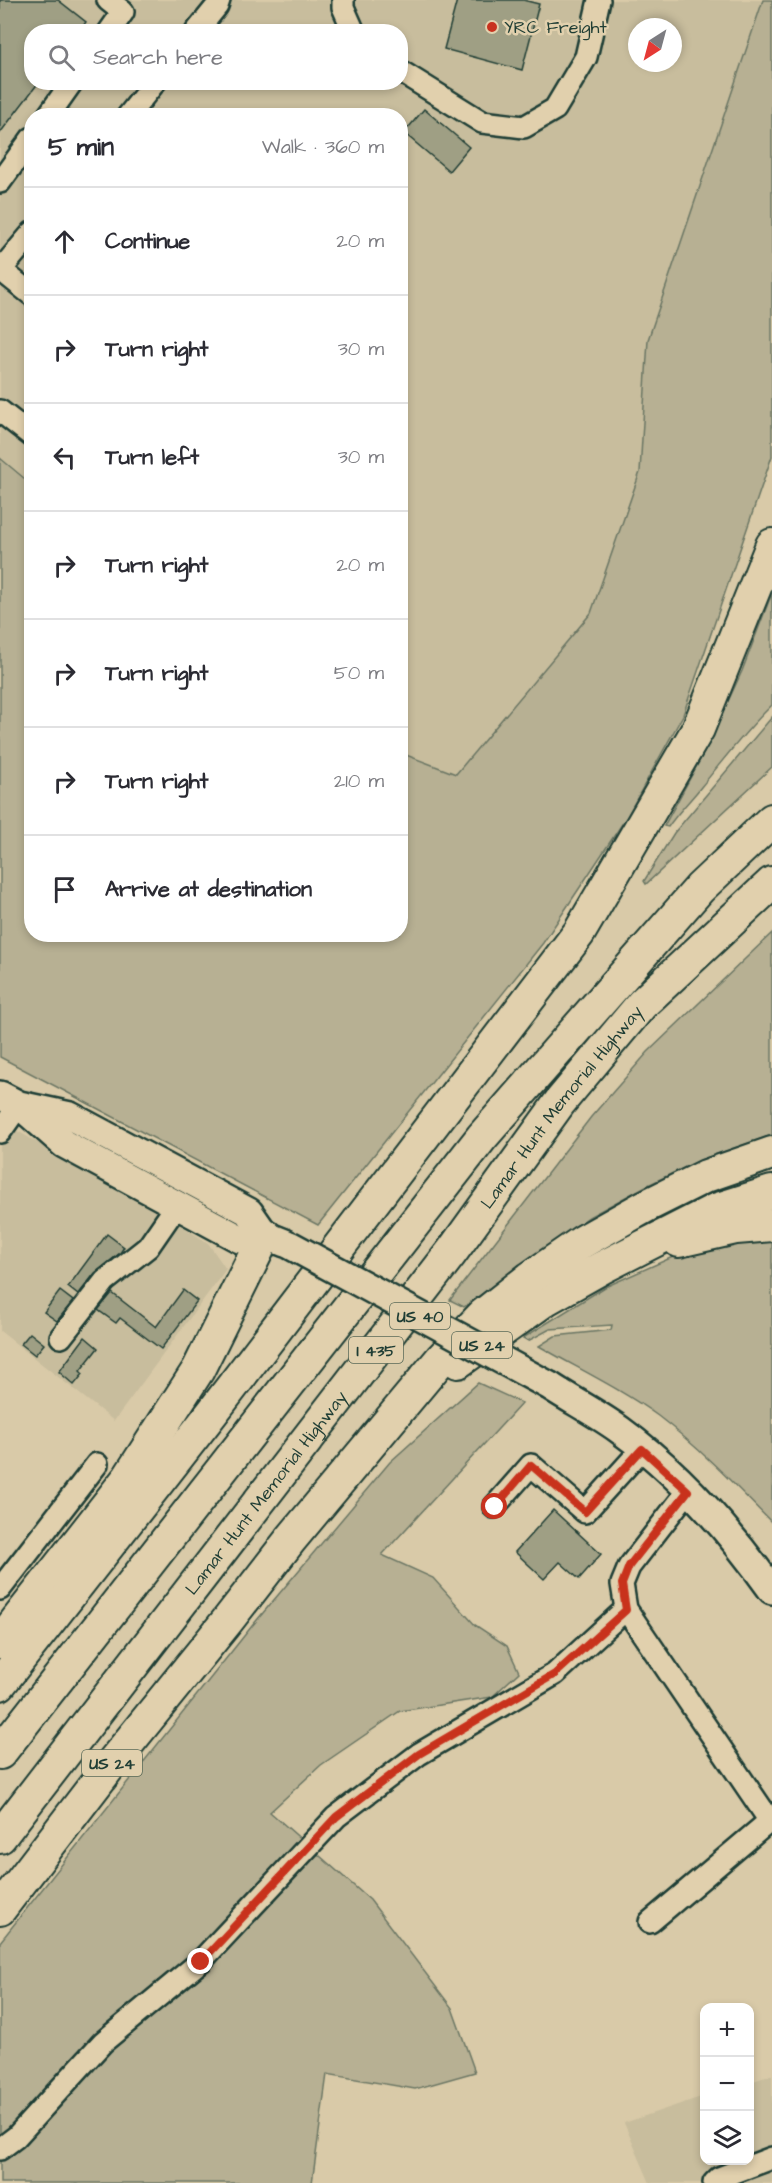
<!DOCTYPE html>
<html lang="en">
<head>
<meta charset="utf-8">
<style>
  :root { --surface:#fff; --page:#f7f7f7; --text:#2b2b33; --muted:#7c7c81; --line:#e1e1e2 }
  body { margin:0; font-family:"Architects Daughter",sans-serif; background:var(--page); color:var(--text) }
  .controls { position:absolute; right:18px; bottom:18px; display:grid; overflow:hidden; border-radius:12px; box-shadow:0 3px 9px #0003 }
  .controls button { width:54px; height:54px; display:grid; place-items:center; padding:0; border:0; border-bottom:2px solid var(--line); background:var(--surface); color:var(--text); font:30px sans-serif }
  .compass { position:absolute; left:628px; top:18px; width:54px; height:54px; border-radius:50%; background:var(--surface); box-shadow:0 3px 9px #0003; rotate:216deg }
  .stop { position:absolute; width:18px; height:18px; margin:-14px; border:4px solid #c8321e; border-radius:50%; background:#fff }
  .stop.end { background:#c8321e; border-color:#fff; box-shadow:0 2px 6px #0008 }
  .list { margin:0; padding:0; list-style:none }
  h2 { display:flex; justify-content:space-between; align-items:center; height:78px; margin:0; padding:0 24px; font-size:26px }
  h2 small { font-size:20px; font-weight:400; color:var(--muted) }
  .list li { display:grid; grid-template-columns:39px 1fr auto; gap:18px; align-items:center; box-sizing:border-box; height:108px; padding:0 24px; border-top:2px solid var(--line) }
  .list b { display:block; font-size:22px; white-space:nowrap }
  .list em { font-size:20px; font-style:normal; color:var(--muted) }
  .icon { flex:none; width:33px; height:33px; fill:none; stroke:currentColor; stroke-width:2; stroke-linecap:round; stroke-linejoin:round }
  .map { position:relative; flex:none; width:772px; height:2183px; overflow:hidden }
  .search { position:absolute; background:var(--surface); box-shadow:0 3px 9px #0003; left:24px; top:24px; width:384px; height:66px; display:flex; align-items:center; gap:15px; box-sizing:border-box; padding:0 21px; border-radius:24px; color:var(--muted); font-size:22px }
  .panel { position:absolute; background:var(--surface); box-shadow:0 3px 9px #0003; left:24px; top:108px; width:384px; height:834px; border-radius:24px }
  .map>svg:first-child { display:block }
</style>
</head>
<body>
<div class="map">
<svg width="772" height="2183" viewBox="0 0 772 2183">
  <rect width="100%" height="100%" fill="#d9caa8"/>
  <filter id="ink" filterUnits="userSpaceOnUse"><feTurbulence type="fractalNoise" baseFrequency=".0167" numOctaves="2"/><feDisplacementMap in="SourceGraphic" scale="12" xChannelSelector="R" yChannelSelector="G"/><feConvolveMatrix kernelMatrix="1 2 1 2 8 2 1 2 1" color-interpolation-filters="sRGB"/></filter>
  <g filter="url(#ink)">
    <g fill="#c8bd9d" fill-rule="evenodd">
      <path d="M0,0H763L648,340L640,472L591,614L456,774L401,753L400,116H32L31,484L0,458ZM637,27H673V63H637ZM32,32H400V82H32Z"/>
      <polygon points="0,1121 174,1221 208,1243 226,1269 114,1421 0,1331"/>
      <polygon points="772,2075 772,2183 650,2183 624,2123 704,2096 704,2160 750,2160 750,2082"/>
    </g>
    <g fill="#b7b093" stroke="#6b7664" stroke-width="1.5">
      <polygon points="763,0 772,0 772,456 683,715 626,818 543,943 318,1225 0,1057 0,458 31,484 32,934 400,934 401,753 456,774 591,613 640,472 648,340"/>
      <path d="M772,593V705C744,732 725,758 701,787C690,801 678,812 668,827L664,826L706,749L742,671Z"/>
      <polygon points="772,717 772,767 646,884 644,881 674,833"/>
      <polygon points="772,933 772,1135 700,1160 646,1186 589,1217 464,1307 450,1300 591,1117 648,1052"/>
      <path d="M772,1236V1523C736,1486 700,1448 658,1416C621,1389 579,1369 539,1346L555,1336L611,1330L612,1325L550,1329L528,1341L523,1338L605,1287L684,1252Z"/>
      <polygon points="478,1383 522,1403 382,1555 433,1578 475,1625 507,1646 519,1672 492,1697 400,1711 321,1765 270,1812 370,1900 452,2008 475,2072 415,2089 327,2074 312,2183 0,2183 0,1942 252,1626 390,1462"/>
    </g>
    <g fill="#9f9f84" stroke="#1f3d34" stroke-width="1.5">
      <polygon points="0,0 58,0 86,22 79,32 32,32 32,82 39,82 0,133"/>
      <polygon points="457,0 523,0 539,4 522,70 444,49"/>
      <polygon points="424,109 469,147 449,171 404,133"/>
      <polygon points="107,1234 124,1247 120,1253 95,1273 78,1295 68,1287"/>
      <polygon points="183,1290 197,1301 161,1349 120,1318 116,1323 98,1310 112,1293 156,1327"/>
      <polygon points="60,1291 73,1301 57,1321 44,1312"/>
      <polygon points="30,1333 44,1344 35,1355 21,1344"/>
      <polygon points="85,1337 98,1348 80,1371 83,1374 74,1385 59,1372"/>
      <polygon points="553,1510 601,1554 579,1579 560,1562 544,1579 515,1552"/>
    </g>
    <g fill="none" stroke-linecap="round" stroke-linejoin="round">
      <defs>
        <g id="minor">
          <polyline points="108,0 123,12 109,32"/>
          <polyline points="343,0 343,7 354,32"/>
          <polyline points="196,32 217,6 219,0"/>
          <polyline points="400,71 482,122 524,127 555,109 586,57 599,0"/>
          <polyline points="48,116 72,82"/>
          <polyline points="128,116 155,82"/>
          <polyline points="0,182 32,138"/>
          <polyline points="1,270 32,295"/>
          <polyline points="0,271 32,233"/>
          <polyline points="0,411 32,436"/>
          <polyline points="0,1132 19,1105"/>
          <polyline points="61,1337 105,1281 148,1247 177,1205"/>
          <polyline points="688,1491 629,1567 622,1584 626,1609 770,1821"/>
          <polyline points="494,1507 531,1465 585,1512 642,1449"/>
          <polyline points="0,1589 97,1464"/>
          <polyline points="650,1922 772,1819"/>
          <polyline points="0,2149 16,2137 103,2042 201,1961 336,1817 419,1754 555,1674 626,1609"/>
          <polyline points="714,2183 719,2178 772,2158"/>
        </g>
        <g id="major">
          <polyline points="0,1095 19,1105 70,1116 249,1212 265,1235 285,1243"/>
          <polyline points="22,1107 64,1144 240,1239 265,1235"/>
          <path d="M550,1386C573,1401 598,1414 620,1430C679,1473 730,1531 772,1590"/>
        </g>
        <g id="highway">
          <polyline points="679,1241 736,1228 772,1225"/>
          <polyline points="458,1362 546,1299 601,1268 715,1210 772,1192"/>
          <polyline points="0,1642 129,1477 198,1370 265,1235"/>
          <polyline points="0,1684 212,1413 579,933 698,729 772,545"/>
          <polyline points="0,1753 482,1137 700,888 772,820"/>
          <path id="s1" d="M0,1837L451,1253L560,1102L642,1004L772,883"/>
          <polyline points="0,1909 108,1768 228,1620 291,1539 441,1359 483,1315 530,1278 582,1242 646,1206 706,1176 772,1153"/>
        </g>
      </defs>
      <use href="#minor" stroke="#1f3d34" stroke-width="26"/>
      <use href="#major" stroke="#1f3d34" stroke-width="32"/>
      <use href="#highway" stroke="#1f3d34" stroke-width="36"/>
      <use href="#minor" stroke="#e1d0ad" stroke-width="21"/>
      <use href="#major" stroke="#e1d0ad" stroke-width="27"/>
      <use href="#highway" stroke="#e1d0ad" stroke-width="32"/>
      <defs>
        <polyline id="major-bridge" points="290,1245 550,1386"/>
      </defs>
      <use href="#major-bridge" stroke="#1f3d34" stroke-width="32" stroke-linecap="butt"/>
      <use href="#major-bridge" stroke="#e1d0ad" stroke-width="27"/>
    </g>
  </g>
  <g fill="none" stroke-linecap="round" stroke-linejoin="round" filter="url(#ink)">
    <polyline stroke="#c8321e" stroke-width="8" points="201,1962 336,1817 419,1754 555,1674 626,1610 622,1584 629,1566 688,1491 642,1449 585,1512 531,1465 495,1507"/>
  </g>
  <circle fill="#c8321e" stroke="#e1d0ad" stroke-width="2" cx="492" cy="27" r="6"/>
  <g text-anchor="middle" stroke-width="5" stroke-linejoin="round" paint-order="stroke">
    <g fill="#e1d0ad" stroke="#596958" stroke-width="1.5">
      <rect x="390" y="1303" width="60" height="26" rx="4.5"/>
      <rect x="452" y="1332" width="60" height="26" rx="4.5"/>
      <rect x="349" y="1337" width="54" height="26" rx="4.5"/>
      <rect x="82" y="1750" width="60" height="26" rx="4.5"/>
    </g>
    <g font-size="16" font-weight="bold" fill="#1f3d34">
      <text x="420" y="1322">US 40</text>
      <text x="482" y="1351">US 24</text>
      <text x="376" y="1356">I 435</text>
      <text x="112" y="1769">US 24</text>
    </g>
    <g font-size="18" fill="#1f3d34" stroke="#e1d0ad" text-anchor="start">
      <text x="504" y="33">YRC Freight</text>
    </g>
    <g font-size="18" fill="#1f3d34" stroke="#e1d0ad">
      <text dy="6" stroke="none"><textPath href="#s1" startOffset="921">Lamar Hunt Memorial Highway</textPath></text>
      <text dy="6" stroke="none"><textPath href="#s1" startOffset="435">Lamar Hunt Memorial Highway</textPath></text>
    </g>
  </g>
</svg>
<div class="controls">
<button>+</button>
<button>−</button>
<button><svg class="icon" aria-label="layers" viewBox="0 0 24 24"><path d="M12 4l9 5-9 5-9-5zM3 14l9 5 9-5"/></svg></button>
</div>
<svg class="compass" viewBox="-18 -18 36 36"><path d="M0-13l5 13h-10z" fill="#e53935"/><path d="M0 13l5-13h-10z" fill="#7c7c81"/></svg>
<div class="stop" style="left:495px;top:1507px"></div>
<div class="stop end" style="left:201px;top:1962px"></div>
<div class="search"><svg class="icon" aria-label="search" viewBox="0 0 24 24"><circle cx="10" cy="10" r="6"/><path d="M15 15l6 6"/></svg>Search here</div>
<section class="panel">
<h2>5 min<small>Walk · 360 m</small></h2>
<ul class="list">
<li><svg class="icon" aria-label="ahead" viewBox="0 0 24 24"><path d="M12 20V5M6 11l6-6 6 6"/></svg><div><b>Continue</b></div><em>20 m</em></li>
<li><svg class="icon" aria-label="right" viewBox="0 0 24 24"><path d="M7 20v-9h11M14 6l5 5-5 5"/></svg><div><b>Turn right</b></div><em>30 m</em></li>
<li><svg class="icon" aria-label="left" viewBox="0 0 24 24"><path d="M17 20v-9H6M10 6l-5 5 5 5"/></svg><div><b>Turn left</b></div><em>30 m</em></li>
<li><svg class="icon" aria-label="right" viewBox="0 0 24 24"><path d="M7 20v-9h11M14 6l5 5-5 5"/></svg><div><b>Turn right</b></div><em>20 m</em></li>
<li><svg class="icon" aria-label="right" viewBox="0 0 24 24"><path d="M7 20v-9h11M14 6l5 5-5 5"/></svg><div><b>Turn right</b></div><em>50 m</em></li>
<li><svg class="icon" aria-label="right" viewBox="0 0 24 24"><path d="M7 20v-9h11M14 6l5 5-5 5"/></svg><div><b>Turn right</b></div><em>210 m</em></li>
<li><svg class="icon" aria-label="arrive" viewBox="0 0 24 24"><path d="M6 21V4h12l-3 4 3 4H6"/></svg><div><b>Arrive at destination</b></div></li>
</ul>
</section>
</div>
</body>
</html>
